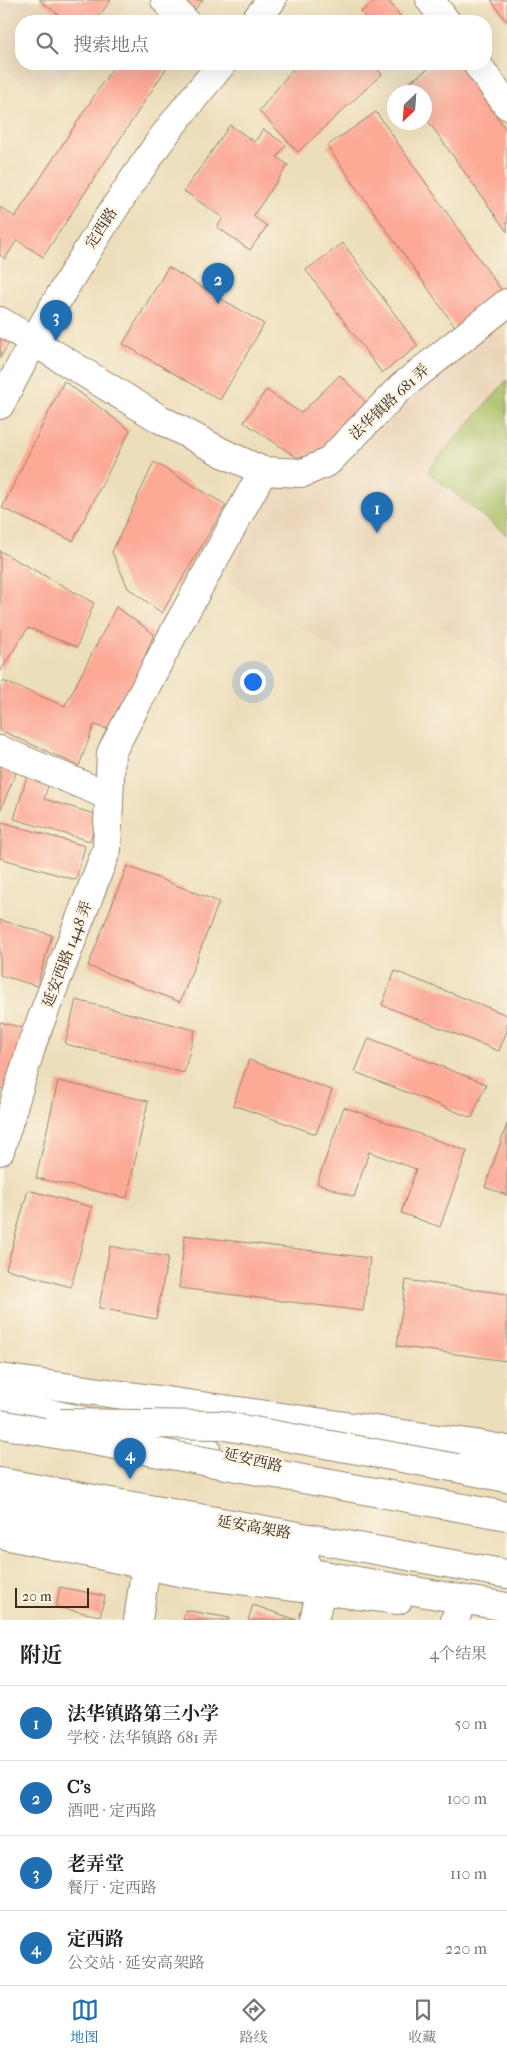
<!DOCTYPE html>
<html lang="zh">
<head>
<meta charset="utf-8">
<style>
  :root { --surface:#fff; --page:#f6f6f6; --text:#222; --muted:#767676; --line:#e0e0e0; --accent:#1f6fb2 }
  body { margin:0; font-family:"IM FELL French Canon","Noto Serif SC",serif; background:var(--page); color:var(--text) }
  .compass { position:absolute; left:387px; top:85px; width:45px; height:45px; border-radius:50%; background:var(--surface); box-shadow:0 5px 20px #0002; rotate:205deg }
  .scale { position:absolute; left:15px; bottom:12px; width:74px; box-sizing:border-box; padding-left:5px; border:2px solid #3b2a1e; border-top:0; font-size:14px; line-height:18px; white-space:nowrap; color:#3b2a1e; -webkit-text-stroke:4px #fcf5e5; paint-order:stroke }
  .you { position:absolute; left:252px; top:681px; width:18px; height:18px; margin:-12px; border:4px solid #fff; border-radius:50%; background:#1a73e8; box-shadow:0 0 0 8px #1a73e833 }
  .badge { display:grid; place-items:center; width:32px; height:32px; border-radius:50%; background:var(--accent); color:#fff; font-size:16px; font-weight:700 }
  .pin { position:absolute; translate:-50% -41px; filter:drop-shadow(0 1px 2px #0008) }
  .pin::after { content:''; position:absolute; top:26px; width:18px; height:15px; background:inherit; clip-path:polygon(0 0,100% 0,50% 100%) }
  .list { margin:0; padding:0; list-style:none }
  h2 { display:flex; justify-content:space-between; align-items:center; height:65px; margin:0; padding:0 20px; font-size:21px }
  h2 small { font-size:16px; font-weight:400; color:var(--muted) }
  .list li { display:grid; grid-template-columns:32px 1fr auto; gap:15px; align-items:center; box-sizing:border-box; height:75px; padding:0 20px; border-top:1px solid var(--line) }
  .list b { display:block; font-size:19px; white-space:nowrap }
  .list p { margin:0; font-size:16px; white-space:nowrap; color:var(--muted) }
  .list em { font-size:16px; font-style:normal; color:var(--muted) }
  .icon { flex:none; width:28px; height:28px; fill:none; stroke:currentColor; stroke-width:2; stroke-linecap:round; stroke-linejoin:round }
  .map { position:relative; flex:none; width:507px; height:1620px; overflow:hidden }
  .search { position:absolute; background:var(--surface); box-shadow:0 5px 20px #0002; left:15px; right:15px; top:15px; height:55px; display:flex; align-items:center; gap:12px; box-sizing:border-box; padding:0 18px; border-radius:20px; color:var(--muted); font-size:19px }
  .sheet { height:365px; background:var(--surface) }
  nav { display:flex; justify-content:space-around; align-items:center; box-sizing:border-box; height:70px; border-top:1px solid var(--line); background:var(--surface); font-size:14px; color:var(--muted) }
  nav a { display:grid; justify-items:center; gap:2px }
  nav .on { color:var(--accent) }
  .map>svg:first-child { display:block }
</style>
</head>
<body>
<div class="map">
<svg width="507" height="1620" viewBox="0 0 507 1620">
  <rect width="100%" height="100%" fill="#fcf5e5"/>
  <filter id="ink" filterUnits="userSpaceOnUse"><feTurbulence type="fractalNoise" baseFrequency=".02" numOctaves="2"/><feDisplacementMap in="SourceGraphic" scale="10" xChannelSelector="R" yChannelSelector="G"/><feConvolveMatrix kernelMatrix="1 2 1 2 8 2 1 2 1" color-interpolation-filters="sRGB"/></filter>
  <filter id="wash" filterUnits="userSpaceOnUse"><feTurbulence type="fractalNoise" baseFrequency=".0096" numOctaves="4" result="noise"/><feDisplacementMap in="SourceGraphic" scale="20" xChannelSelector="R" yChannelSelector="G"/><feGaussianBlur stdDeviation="1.12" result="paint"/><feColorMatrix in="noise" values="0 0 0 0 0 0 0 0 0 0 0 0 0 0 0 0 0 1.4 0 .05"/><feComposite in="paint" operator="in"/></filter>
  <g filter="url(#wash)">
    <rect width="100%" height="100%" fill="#eddebb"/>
    <g fill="#ead4b8">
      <polygon points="0,0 129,0 130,2 112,21 21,21 21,64 75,64 44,98 0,67"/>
      <polygon points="491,326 507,346 507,672 428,616 342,654 227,581 269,485 307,484 345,463"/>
    </g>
    <polygon fill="#a7bd63" stroke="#717440" points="507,380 507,535 427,471"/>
    <g id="blocks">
      <g fill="#fca996">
        <polygon points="39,0 111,0 95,21 67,21"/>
        <polygon points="185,0 203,0 195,9"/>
        <polygon points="377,0 388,0 404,21 368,21 361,12"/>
        <polygon points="491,0 507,0 507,22"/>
        <polygon points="115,64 169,64 43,257 17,240 5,259 0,255 0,207 15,217"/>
        <polygon points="297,64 372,64 382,74 298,152 259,111"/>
        <polygon points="435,64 460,64 507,131 507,232 424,115 424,92 409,92 404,86"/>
        <polygon points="376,112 504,294 456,328 327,146"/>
        <polygon points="230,125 255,142 263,129 286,145 277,157 288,165 253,216 267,226 250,250 217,227 223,218 184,191"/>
        <polygon points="343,243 418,346 382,373 306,270"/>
        <polygon points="168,267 264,324 220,400 123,344"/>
        <polygon points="0,335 10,341 0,358"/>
        <polygon points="340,375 372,409 324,455 296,457 244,422 266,390 301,413"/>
        <polygon points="64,381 130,430 73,541 2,508"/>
        <polygon points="154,462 226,505 162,613 128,588 112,552"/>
        <polygon points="0,551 94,603 77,647 28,628 0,671"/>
        <polygon points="116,607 154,634 114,731 94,725 79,766 0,730 0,688 3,681 65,706"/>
        <polygon points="0,758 19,766 0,811"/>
        <polygon points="27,776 49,783 44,799 98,815 90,841 14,819"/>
        <polygon points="2,822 85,846 76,880 0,858"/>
        <polygon points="127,866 219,902 180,1002 88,966"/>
        <polygon points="0,920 52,935 37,986 0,975"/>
        <polygon points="395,971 507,1015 507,1031 499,1051 382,1005"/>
        <polygon points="76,1000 195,1030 184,1073 65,1044"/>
        <polygon points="0,1022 23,1028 6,1090 0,1088"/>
        <polygon points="369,1038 486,1084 472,1118 355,1072"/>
        <polygon points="249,1060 332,1090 316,1134 233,1105"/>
        <polygon points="58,1081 148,1101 127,1198 36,1178"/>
        <polygon points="344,1107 467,1151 440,1227 401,1213 416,1169 369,1152 354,1197 317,1183"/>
        <polygon points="507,1124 507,1195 485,1187"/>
        <polygon points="28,1190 92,1207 71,1287 6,1269"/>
        <polygon points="185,1235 370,1258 363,1311 179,1288"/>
        <polygon points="110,1246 168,1257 156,1319 99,1308"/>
        <polygon points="406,1280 507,1294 507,1361 397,1346"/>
        <polygon points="60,1587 105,1596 100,1616 56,1607"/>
        <polygon points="253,1605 297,1620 248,1620"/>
        <polygon points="185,1610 230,1618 229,1620 183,1620"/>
      </g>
    </g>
  </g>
  <g filter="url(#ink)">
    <use href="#blocks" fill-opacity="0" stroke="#94846c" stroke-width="1"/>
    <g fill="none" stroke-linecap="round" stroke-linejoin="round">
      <defs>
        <g id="minor">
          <polyline points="165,0 185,21"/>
          <polyline points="430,0 446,21"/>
          <polyline points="255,21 272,0"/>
          <polyline points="477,64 507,105"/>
          <polyline points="0,321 160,419 223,453 263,471 303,473 328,462 401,387 507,303"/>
          <path d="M0,405C46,314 99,228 158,144C177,117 200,90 222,64"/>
          <polyline points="0,750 109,796"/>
          <polyline points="0,1151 33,1041 107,849 111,753 178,625 263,471"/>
          <polyline points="138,1620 146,1565"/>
          <polyline points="314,1620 321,1590"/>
          <polyline points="455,1620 459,1608"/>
        </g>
        <g id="major">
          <polyline points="0,1378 475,1444 507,1450"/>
          <polyline points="0,1402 206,1449"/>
          <polyline points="0,1496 305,1558"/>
          <polyline points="0,1534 184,1573 398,1600"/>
        </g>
        <g id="highway">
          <polyline points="457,1468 507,1478"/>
          <polyline points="0,1482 507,1574"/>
          <polyline points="0,1513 300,1571 507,1607"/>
        </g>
      </defs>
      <use href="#minor" stroke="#94846c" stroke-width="30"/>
      <use href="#major" stroke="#94846c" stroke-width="30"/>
      <use href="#highway" stroke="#94846c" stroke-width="30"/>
      <use href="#minor" stroke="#fff" stroke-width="28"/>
      <use href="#major" stroke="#fff" stroke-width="28"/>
      <use href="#highway" stroke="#fff" stroke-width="28"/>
      <defs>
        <g id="highway-bridge">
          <polyline points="60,1423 220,1425 457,1468"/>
          <polyline points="0,1424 507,1516"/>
        </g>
      </defs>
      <use href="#highway-bridge" stroke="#94846c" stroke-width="30" stroke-linecap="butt"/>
      <use href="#highway-bridge" stroke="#fff" stroke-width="28"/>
    </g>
  </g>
  <g text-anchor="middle" stroke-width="4.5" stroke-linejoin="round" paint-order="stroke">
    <g font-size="15" fill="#3b2a1e" stroke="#fcf5e5">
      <text transform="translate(101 228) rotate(-57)" y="5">定西路</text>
      <text transform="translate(389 402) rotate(-43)" y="5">法华镇路 681 弄</text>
      <text transform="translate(67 954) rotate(-69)" y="5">延安西路 1448 弄</text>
      <text transform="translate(253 1460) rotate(13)" y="5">延安西路</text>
      <text transform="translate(254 1527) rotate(10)" y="5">延安高架路</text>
    </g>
  </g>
</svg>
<svg class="compass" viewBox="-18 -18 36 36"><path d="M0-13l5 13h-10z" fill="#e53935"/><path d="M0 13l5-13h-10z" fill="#767676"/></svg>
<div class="scale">20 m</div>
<div class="you"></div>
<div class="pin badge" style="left:377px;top:533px">1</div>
<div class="pin badge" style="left:218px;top:304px">2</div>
<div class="pin badge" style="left:56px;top:341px">3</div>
<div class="pin badge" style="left:130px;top:1479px">4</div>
<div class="search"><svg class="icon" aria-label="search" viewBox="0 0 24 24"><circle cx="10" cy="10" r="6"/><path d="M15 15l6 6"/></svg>搜索地点</div>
</div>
<section class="sheet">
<h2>附近<small>4个结果</small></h2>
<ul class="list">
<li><span class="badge">1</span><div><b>法华镇路第三小学</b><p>学校 · 法华镇路 681 弄</p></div><em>50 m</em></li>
<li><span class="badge">2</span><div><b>C's</b><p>酒吧 · 定西路</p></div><em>100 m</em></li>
<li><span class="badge">3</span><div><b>老弄堂</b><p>餐厅 · 定西路</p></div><em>110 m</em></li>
<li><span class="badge">4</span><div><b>定西路</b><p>公交站 · 延安高架路</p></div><em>220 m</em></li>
</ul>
</section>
<nav>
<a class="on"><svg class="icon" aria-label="map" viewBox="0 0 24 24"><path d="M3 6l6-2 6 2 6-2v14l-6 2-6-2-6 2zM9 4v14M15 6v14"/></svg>地图</a>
<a><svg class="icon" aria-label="directions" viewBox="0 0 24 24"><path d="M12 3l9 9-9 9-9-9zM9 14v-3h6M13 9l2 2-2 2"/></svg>路线</a>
<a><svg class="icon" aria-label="saved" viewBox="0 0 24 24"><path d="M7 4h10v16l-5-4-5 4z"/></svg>收藏</a>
</nav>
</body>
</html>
